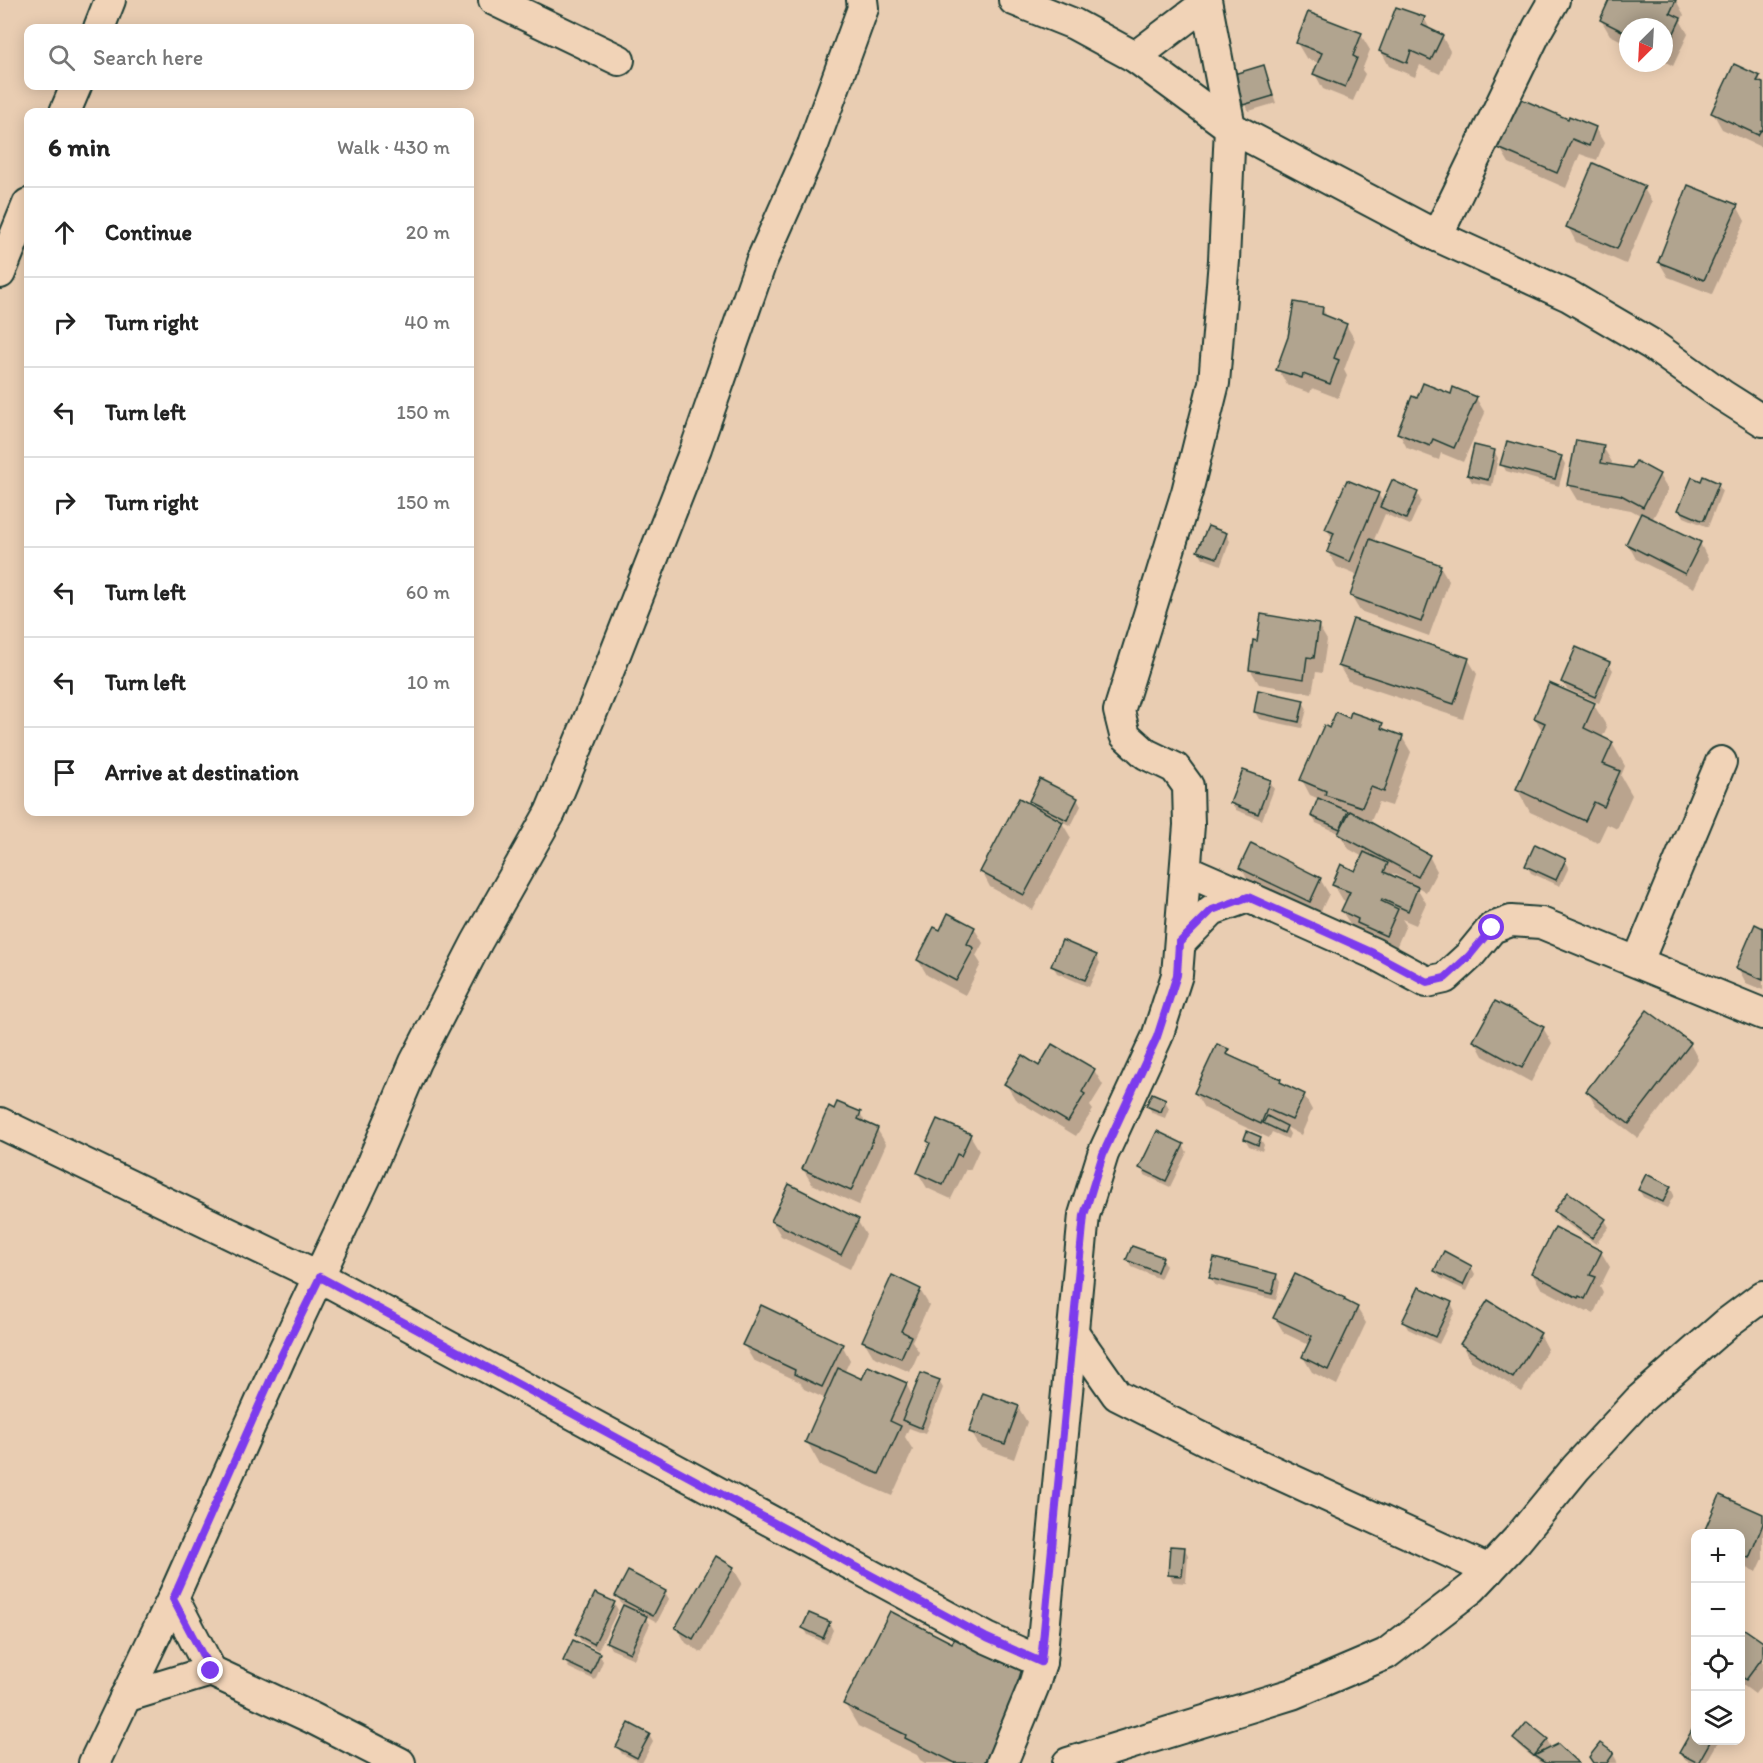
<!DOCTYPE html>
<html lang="en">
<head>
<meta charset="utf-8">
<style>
  :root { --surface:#fff; --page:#f6f6f6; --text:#222; --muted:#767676; --line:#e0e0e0 }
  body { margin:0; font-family:Itim,sans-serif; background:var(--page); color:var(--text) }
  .controls { position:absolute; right:18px; bottom:18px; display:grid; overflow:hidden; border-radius:12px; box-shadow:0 3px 15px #0003 }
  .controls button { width:54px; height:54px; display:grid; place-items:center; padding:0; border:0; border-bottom:2px solid var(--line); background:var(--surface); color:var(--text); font:30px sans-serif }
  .compass { position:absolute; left:1619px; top:18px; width:54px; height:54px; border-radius:50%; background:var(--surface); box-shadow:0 3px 15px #0003; rotate:204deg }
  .stop { position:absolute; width:18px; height:18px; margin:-14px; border:4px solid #7c3aed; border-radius:50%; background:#fff }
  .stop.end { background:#7c3aed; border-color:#fff; box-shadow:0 2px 6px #0008 }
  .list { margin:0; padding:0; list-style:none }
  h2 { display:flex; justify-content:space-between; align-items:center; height:78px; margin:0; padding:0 24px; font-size:26px }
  h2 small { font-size:20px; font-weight:400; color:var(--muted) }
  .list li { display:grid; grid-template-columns:39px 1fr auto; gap:18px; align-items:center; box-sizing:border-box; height:90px; padding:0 24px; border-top:2px solid var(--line) }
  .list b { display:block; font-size:22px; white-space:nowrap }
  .list em { font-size:20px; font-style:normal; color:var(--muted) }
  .icon { flex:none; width:33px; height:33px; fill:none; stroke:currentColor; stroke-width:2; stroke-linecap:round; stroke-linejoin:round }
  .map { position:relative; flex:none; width:1763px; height:1763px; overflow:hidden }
  .search { position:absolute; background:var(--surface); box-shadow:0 3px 15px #0003; left:24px; top:24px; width:450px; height:66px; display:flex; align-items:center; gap:15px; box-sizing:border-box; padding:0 21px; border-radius:12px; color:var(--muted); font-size:22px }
  .panel { position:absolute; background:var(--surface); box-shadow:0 3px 15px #0003; left:24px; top:108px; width:450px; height:708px; border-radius:12px }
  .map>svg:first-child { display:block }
</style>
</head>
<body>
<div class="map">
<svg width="1763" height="1763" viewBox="0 0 1763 1763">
  <rect width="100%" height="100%" fill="#e9cdb2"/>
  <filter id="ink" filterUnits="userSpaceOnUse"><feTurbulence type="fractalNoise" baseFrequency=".0167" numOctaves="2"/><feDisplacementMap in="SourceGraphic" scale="12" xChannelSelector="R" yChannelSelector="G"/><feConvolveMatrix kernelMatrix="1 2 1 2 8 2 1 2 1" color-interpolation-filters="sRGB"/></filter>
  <g filter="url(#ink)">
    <g fill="#0003" fill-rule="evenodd">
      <polygon points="1611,0 1676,0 1684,15 1681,22 1688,34 1673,66 1664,61 1664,27 1628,27 1628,44 1610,35 1601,20"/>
      <polygon points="1424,18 1431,31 1442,36 1450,51 1440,74 1420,65 1415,77 1389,66 1381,51"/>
      <polygon points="1361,35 1370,50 1362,70 1365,74 1353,101 1323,89 1315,74 1319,63 1306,58 1297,43"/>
      <polygon points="1264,67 1276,103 1249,111 1245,104"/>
      <polygon points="1759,77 1763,84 1763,148 1722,129 1713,113"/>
      <polygon points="1569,121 1595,128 1604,143 1597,160 1580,154 1566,188 1509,163 1500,148"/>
      <polygon points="1643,187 1652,202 1626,264 1576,242 1568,227"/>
      <polygon points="1737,206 1745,221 1712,294 1668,277 1659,262"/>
      <polygon points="1322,308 1328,318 1346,325 1355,340 1344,370 1347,376 1338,398 1312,388 1310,393 1287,385 1278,369"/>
      <polygon points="1452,396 1476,398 1485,413 1463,462 1441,453 1439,460 1407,448 1399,433 1417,400"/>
      <polygon points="1603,447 1612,462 1611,466 1659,475 1668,490 1652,520 1700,543 1708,559 1694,588 1636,559 1628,544 1642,516 1631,510 1577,500 1568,485"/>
      <polygon points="1494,451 1498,458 1492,486 1472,482 1468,475"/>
      <polygon points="1561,457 1565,464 1559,486 1506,471 1502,464"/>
      <polygon points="1702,483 1718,484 1722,491 1708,527 1684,517 1680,510"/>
      <polygon points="1417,493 1421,501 1410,525 1385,514 1373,542 1440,566 1449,581 1429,636 1360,611 1351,596 1359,576 1337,567 1328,552 1333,540 1327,529 1378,494 1383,502"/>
      <polygon points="1226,534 1230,541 1221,565 1203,558 1199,551"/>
      <polygon points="1318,625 1327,640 1322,673 1316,672 1312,693 1259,684 1250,669"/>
      <polygon points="1468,659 1477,674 1463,719 1348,681 1339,666"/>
      <polygon points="1608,663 1613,670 1599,703 1567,689 1562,682"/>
      <polygon points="1303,702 1307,709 1302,728 1259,719 1255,712"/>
      <polygon points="1594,705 1607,727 1602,738 1612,743 1625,766 1621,776 1632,795 1617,829 1607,824 1598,843 1530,812 1517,789 1543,732 1535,718"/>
      <path d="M1350,720L1382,724L1386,731L1402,737L1411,752L1392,806L1379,802L1371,821L1363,819L1429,856L1437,871L1426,892L1416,886L1426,903L1416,925L1402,919L1406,925L1395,950L1367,938L1364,932L1351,926L1342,911L1347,902L1343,900L1334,885L1356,873L1363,857L1349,849L1339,833L1316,823L1312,816L1319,799L1310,795L1302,780L1330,730ZM1392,873L1409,882L1408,884L1396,879Z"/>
      <polygon points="1270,782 1274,789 1262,820 1236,810 1232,803"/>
      <polygon points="1077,799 1081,806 1071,826 1061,821 1071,838 1033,910 990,887 982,872 1035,808 1031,801"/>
      <polygon points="1565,860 1569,867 1560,886 1531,873 1527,866"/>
      <polygon points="1241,868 1320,879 1329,894 1318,917 1250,883"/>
      <polygon points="974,928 983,943 976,956 981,964 965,995 927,975 918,960 940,932"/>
      <polygon points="1763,929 1763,990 1746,983 1738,968"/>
      <polygon points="1096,956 1100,963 1089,987 1057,973 1053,966"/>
      <polygon points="1543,1028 1552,1043 1531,1082 1483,1056 1475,1041"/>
      <polygon points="1690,1044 1698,1059 1638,1138 1596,1106 1587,1091"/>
      <polygon points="1227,1050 1232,1059 1280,1080 1283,1085 1304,1095 1312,1110 1301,1135 1286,1127 1290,1134 1288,1139 1272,1132 1269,1138 1204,1108 1195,1093"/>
      <polygon points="1040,1068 1094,1070 1103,1085 1090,1106 1093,1110 1076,1136 1015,1099 1006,1084"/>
      <polygon points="1165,1101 1169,1108 1165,1118 1152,1113 1148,1105"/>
      <polygon points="835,1111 860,1113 867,1125 877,1129 886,1144 859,1205 812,1184 803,1169"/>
      <polygon points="970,1135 979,1150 970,1170 966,1169 951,1199 927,1188 918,1173"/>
      <polygon points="1260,1138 1264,1145 1262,1151 1249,1146 1245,1139"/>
      <polygon points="1183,1145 1187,1152 1170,1187 1145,1175 1141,1168"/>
      <polygon points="1670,1187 1674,1195 1667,1208 1643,1197 1639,1190"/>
      <polygon points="1555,1211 1605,1220 1609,1227 1596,1244 1559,1218"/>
      <polygon points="857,1220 866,1235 850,1269 781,1236 772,1221"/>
      <polygon points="1601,1252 1610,1267 1600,1287 1603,1293 1594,1313 1588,1310 1587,1312 1541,1288 1532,1273"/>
      <polygon points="1162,1259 1166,1266 1160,1279 1132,1267 1128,1260"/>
      <polygon points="1471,1267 1475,1274 1467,1291 1440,1278 1436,1271"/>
      <polygon points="1276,1275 1280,1282 1276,1300 1215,1285 1211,1278"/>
      <polygon points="920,1290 929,1305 912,1341 919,1352 910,1372 873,1356 864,1341"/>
      <polygon points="1344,1299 1346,1303 1357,1308 1366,1323 1337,1385 1312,1372 1303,1357 1309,1345 1284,1333 1275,1318"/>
      <polygon points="1451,1303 1455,1311 1439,1344 1408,1329 1404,1322"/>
      <polygon points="1540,1334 1548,1349 1522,1392 1470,1360 1462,1345"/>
      <polygon points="744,1345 842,1345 850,1360 844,1373 863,1381 906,1384 913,1397 939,1381 943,1388 925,1434 909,1428 905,1437 913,1450 892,1496 820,1465 807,1442 826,1399 804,1389 800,1382 753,1360"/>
      <polygon points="1018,1407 1027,1422 1014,1459 980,1447 971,1432"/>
      <polygon points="1763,1516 1763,1559 1757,1572 1740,1565 1740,1534"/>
      <polygon points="1184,1548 1188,1555 1186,1583 1173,1582 1169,1574"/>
      <polygon points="733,1568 742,1583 702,1653 686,1643 677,1628"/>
      <polygon points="665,1592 669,1599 657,1622 644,1615 650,1624 634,1659 611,1649 607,1642 625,1605 621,1603 617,1596"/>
      <polygon points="614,1603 618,1610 598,1650 581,1641 577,1634"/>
      <polygon points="829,1623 833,1630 827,1644 808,1635 804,1628"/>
      <polygon points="1740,1628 1763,1644 1763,1683 1755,1694 1740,1683"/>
      <polygon points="953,1645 1008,1763 925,1763 920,1760 917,1755 858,1726 845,1704"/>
      <polygon points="599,1654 603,1661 595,1680 569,1668 565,1661"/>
      <polygon points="1696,1668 1696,1682 1691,1675"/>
      <polygon points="649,1735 653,1742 642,1763 622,1754 618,1747"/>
      <polygon points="1515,1739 1547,1740 1552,1749 1576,1763 1540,1763 1519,1746"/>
      <polygon points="1696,1740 1719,1740 1706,1763 1690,1763 1685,1760 1681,1753"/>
      <polygon points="1613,1754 1617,1761 1616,1763 1595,1763"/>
    </g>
    <g fill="#b1a48f" stroke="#1f3d34" stroke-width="1.5">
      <polygon points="1609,0 1676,0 1670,13 1681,18 1665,52 1664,27 1628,27 1628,34 1600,20"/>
      <polygon points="1396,7 1425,17 1422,25 1443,35 1431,60 1411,51 1407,63 1379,51"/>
      <polygon points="1308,12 1362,33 1353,56 1357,58 1345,87 1313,74 1322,53 1296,43"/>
      <polygon points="1734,64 1760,76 1757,81 1763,83 1763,131 1761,130 1758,135 1711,113"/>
      <polygon points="1264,65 1273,96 1243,105 1234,74"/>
      <polygon points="1519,98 1568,119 1569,116 1596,127 1589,146 1572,139 1557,173 1498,148"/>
      <polygon points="1593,163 1645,186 1617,249 1566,227"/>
      <polygon points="1688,185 1738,205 1704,280 1658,262"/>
      <polygon points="1294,302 1323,307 1322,314 1347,324 1334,358 1339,360 1330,384 1303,374 1302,378 1276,370 1288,337"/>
      <polygon points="1423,383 1451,394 1453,387 1477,397 1454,448 1433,439 1430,446 1397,433 1412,396 1417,398"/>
      <polygon points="1576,440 1604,445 1601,463 1632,468 1636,461 1660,474 1643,507 1621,495 1567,485"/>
      <polygon points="1507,441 1562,456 1555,479 1500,465"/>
      <polygon points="1474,445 1495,450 1488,480 1467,475"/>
      <polygon points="1703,476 1719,483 1704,520 1701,520 1678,510 1692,477 1701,481"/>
      <polygon points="1347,480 1379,493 1350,562 1327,552 1334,533 1325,529"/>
      <polygon points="1392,480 1418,492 1406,519 1380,507"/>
      <polygon points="1641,513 1701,542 1685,574 1626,544"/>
      <polygon points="1208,526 1227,533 1217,558 1197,551"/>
      <polygon points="1370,539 1441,565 1421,622 1350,596"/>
      <polygon points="1261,614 1319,624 1314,658 1307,657 1304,679 1249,670 1253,640 1257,641"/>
      <polygon points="1353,619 1469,658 1454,704 1338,666"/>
      <polygon points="1576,647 1610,662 1595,697 1561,682"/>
      <polygon points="1549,683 1595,703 1584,728 1613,742 1603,764 1620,771 1604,807 1594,802 1585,821 1516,789 1545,723 1534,718"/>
      <polygon points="1258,690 1304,700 1299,722 1254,712"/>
      <polygon points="1336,712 1349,718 1351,712 1383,723 1381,728 1403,736 1384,792 1371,787 1362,807 1325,795 1326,791 1300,780 1324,725 1329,728"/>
      <polygon points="1243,770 1271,780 1258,814 1230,803"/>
      <polygon points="1040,779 1078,798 1067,820 1029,801"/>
      <polygon points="1019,798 1063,822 1024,895 980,872"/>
      <polygon points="1318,798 1348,811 1340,829 1311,816"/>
      <polygon points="1350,811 1430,855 1418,877 1338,834"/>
      <polygon points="1251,843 1321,878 1310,902 1239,868"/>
      <polygon points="1535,844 1566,859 1556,880 1525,866"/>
      <polygon points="1364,852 1388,863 1384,872 1418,887 1408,911 1382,899 1381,901 1398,909 1386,936 1357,923 1358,919 1341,911 1350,892 1332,885 1341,864 1355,871"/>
      <polygon points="948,913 975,927 967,944 974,948 956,981 917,960 934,927 940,930"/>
      <polygon points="1755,924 1763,928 1763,980 1736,968"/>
      <polygon points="1062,940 1097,955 1085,980 1051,966"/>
      <polygon points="1495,1001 1544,1027 1522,1068 1473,1041"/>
      <polygon points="1647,1010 1691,1043 1629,1124 1586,1091"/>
      <polygon points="1052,1044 1095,1069 1082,1092 1085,1094 1068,1122 1004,1084 1022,1055 1039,1066"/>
      <polygon points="1217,1044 1229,1049 1226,1054 1281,1079 1280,1082 1305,1094 1292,1120 1267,1109 1261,1124 1194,1093"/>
      <polygon points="1152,1093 1166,1099 1161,1112 1146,1106"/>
      <polygon points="837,1102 861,1112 858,1119 878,1128 851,1191 802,1169 829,1106 834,1109"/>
      <polygon points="1267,1116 1287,1126 1284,1133 1263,1123"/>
      <polygon points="937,1119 971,1134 961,1156 957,1154 943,1185 917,1173 930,1143 927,1141"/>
      <polygon points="1157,1131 1184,1144 1166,1181 1139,1168"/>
      <polygon points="1247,1131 1261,1137 1258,1145 1244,1139"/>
      <polygon points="1646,1174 1671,1186 1663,1202 1638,1190"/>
      <polygon points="789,1184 859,1219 841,1255 771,1221"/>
      <polygon points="1568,1192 1606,1219 1592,1238 1554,1211"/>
      <polygon points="1555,1227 1602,1251 1590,1275 1596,1277 1585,1299 1579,1296 1578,1298 1531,1273"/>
      <polygon points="1132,1246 1163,1257 1157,1272 1126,1260"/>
      <polygon points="1444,1251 1472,1266 1463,1285 1434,1271"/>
      <polygon points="1214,1258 1277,1274 1272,1294 1209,1278"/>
      <polygon points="1295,1274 1345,1298 1344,1300 1358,1307 1328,1370 1302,1357 1312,1336 1273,1318"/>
      <polygon points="892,1275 921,1289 901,1331 911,1336 901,1358 862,1341"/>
      <polygon points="1419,1287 1452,1302 1435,1337 1402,1322"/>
      <polygon points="1488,1300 1541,1333 1513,1378 1460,1344"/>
      <polygon points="761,1305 843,1344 822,1387 794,1374 795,1370 742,1345"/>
      <polygon points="868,1366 907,1383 890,1421 901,1426 879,1474 805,1442 838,1368 862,1379"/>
      <polygon points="921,1373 940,1380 921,1428 902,1420"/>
      <polygon points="983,1393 1019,1406 1005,1444 969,1432"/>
      <polygon points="1720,1495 1763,1514 1763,1524 1749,1558 1740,1554 1740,1534 1703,1534"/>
      <polygon points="1170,1546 1185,1547 1182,1576 1168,1575"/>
      <polygon points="716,1556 734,1567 693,1639 675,1628"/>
      <polygon points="628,1571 666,1591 653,1616 615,1596"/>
      <polygon points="595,1593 615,1602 594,1644 575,1634"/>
      <polygon points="623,1605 647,1616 630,1653 606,1642"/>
      <polygon points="890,1611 952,1643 956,1637 1029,1673 984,1763 955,1763 905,1738 906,1735 843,1704"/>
      <polygon points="809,1613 830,1622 823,1638 802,1628"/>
      <polygon points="1740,1626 1763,1642 1763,1657 1746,1680 1740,1675"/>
      <polygon points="573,1640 600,1653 591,1674 563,1661"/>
      <polygon points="1527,1722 1548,1739 1534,1756 1513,1739"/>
      <polygon points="629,1723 650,1734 637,1758 616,1747"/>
      <polygon points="1696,1723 1696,1740 1711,1740 1698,1763 1679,1753"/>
      <polygon points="1600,1743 1614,1753 1607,1763 1593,1763 1589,1757"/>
      <polygon points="1558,1744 1578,1763 1545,1763 1534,1756"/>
    </g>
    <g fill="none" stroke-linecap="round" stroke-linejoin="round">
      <defs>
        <g id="street">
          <polyline points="494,0 619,60"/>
          <polyline points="1014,0 1074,24 1135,57 1230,127 1437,236 1569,296 1651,344 1722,395 1763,421"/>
          <polyline points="99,28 110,0"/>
          <polyline points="1135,57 1206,3"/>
          <polyline points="65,112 76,86"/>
          <polyline points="1437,236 1538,28 1554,0"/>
          <polyline points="0,273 28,204"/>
          <polyline points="1186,870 1248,897"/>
          <polyline points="1180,943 1212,910 1248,897 1373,953 1427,982 1445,978 1469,956 1492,928 1511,921 1541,923 1763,1014"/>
          <polyline points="1638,961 1721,762"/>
          <polyline points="0,1123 320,1277 987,1638 1041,1662 1034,1685 1002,1763"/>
          <polyline points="1073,1332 1117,1395 1222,1448 1489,1570"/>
          <polyline points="173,1598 211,1671 312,1718 400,1763"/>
          <polyline points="1041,1662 1084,1215 1103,1154 1157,1037 1177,975 1189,825 1188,786 1175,768 1146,754 1125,735 1119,711 1187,492 1214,383 1224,260 1230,127 1206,0"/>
          <polyline points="125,1697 211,1671"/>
          <polyline points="94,1763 173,1598 281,1356 369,1170 415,1062 477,942 550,813 601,690 696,448 761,262 813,145 863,8 862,0"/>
          <polyline points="1068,1763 1292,1694 1386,1654 1472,1588 1517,1540 1576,1468 1639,1400 1727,1323 1763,1296"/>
        </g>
      </defs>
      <use href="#street" stroke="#1f3d34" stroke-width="34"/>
      <use href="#street" stroke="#f1d3b7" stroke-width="30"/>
    </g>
  </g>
  <g fill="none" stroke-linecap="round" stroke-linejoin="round" filter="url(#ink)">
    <polyline stroke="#7c3aed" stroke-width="8" points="211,1671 173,1599 281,1356 320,1277 987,1638 1041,1662 1084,1215 1103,1154 1157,1037 1177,975 1179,943 1212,910 1248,897 1373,953 1427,982 1445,978 1469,956 1492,928"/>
  </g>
</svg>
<div class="controls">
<button>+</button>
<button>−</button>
<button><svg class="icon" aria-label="locate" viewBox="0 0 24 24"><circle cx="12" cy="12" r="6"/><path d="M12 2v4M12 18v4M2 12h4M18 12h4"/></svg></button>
<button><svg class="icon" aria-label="layers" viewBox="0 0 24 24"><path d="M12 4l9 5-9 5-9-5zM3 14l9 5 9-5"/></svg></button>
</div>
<svg class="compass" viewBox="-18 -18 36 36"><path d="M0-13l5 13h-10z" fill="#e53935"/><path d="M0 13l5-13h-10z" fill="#767676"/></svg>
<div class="stop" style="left:1492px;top:928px"></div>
<div class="stop end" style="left:211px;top:1671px"></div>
<div class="search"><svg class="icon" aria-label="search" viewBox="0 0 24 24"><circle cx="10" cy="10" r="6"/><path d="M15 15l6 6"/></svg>Search here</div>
<section class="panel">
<h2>6 min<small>Walk · 430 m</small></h2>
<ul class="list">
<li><svg class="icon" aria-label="ahead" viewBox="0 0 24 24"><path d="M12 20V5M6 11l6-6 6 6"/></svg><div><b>Continue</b></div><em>20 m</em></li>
<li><svg class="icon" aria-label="right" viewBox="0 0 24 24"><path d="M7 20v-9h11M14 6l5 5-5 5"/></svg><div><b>Turn right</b></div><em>40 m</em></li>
<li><svg class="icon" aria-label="left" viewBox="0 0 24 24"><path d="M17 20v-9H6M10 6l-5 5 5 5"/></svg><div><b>Turn left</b></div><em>150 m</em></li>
<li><svg class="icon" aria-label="right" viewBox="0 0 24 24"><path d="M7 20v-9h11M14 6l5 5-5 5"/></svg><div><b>Turn right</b></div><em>150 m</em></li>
<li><svg class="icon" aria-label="left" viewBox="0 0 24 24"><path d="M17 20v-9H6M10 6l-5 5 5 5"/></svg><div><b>Turn left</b></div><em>60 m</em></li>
<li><svg class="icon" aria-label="left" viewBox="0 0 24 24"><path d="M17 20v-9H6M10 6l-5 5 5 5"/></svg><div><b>Turn left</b></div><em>10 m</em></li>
<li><svg class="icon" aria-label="arrive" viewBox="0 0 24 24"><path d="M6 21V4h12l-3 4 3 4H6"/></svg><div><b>Arrive at destination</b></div></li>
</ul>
</section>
</div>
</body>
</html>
